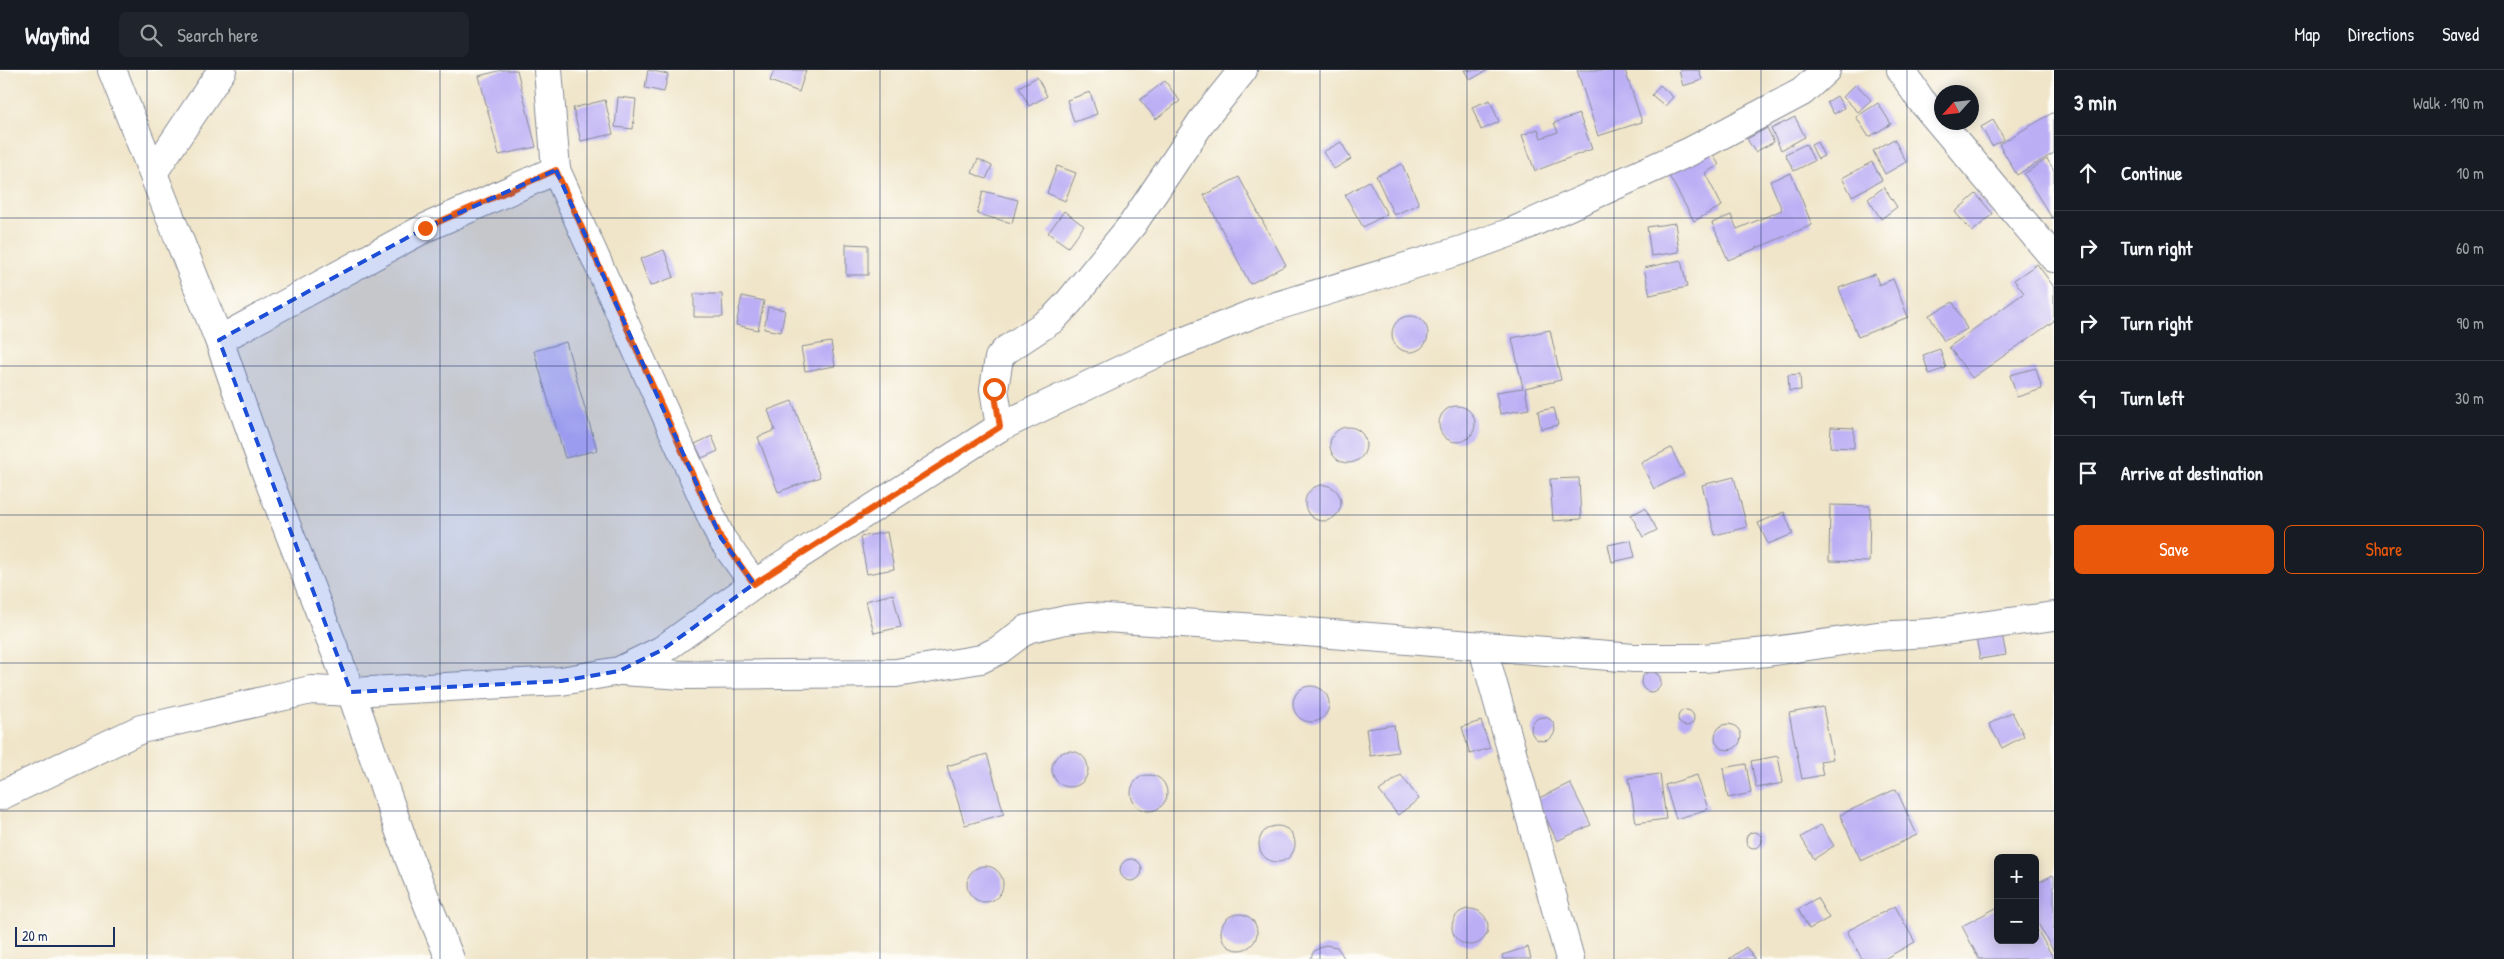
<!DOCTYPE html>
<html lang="en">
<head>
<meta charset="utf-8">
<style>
  :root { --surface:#171b24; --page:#20242c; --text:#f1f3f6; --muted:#9ea1a6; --line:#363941; --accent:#ea580c }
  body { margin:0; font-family:"Patrick Hand",sans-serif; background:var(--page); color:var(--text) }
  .controls { position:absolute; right:15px; bottom:15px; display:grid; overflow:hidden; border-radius:8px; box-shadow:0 2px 12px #0003 }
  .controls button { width:45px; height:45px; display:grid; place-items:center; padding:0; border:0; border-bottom:1px solid var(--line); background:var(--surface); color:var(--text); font:25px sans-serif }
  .compass { position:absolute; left:1934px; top:15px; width:45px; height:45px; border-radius:50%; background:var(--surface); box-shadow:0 2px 12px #0003; rotate:243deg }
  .scale { position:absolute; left:15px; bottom:12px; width:100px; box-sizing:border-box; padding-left:5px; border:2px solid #1b2f5e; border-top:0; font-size:14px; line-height:18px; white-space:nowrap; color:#1b2f5e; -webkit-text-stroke:4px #fdfcf7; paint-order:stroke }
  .stop { position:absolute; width:15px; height:15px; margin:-11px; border:4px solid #ea580c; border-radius:50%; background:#fff }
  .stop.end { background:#ea580c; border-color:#fff; box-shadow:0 1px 5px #0008 }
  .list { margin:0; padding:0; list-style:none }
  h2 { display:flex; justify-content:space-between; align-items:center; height:65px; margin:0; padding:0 20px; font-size:21px }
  h2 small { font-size:16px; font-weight:400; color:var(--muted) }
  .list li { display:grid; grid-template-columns:32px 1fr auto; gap:15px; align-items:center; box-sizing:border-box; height:75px; padding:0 20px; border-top:1px solid var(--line) }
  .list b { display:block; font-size:19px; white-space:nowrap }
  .list em { font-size:16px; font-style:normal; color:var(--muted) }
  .actions { display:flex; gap:10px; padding:15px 20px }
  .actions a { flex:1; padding:11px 0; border:1px solid var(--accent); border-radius:8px; text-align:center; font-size:18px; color:var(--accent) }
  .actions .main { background:var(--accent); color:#fff }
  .icon { flex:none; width:28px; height:28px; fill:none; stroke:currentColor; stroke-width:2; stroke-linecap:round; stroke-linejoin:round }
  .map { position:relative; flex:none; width:2054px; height:889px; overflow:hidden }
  header { display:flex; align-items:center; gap:30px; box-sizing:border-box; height:70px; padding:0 25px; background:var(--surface); border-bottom:1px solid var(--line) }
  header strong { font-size:24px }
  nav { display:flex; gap:28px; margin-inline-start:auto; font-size:18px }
  .search { width:350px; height:45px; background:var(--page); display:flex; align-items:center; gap:12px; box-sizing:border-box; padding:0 18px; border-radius:8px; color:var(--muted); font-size:19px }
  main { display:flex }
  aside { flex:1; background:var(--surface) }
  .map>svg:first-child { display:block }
</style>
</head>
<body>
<header>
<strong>Wayfind</strong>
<div class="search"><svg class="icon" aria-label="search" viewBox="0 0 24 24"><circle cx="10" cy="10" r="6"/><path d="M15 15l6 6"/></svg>Search here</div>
<nav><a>Map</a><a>Directions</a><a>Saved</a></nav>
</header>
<main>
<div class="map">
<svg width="2054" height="889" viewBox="0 0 2054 889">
  <rect width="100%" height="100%" fill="#fdfcf7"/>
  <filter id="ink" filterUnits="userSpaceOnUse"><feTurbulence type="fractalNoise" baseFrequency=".02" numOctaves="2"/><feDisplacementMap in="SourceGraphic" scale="10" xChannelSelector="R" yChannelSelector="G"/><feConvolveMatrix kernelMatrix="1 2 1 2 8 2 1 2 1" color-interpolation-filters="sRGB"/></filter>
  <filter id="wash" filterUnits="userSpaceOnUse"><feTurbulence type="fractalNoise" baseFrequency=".0096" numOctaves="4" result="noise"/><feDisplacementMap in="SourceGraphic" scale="20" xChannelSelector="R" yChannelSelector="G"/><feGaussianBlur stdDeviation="1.12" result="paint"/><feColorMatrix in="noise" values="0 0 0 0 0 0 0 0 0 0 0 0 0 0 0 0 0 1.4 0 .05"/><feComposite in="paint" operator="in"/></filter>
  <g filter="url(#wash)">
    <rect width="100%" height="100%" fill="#f0e5c9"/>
    <g id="blocks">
      <g fill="#bbaef5">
        <polygon points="502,0 517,0 536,77 499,85 479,6"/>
        <polygon points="648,0 668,4 664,22 645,18"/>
        <polygon points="774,0 806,0 799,22 770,11"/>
        <polygon points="1464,0 1488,0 1470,10"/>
        <polygon points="1577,0 1625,0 1642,52 1598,66"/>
        <polygon points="1679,0 1699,0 1702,10 1683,16"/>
        <polygon points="1037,7 1047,26 1029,36 1019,17"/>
        <polygon points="1165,11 1180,31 1156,49 1140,30"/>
        <polygon points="1856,14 1871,30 1858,42 1843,27"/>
        <polygon points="1660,15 1673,27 1665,36 1652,25"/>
        <polygon points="1090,22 1097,44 1074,52 1067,30"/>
        <polygon points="1837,26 1844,38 1834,44 1827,32"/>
        <polygon points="618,27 636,29 633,59 615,57"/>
        <polygon points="605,30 613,64 581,71 573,38"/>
        <polygon points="1490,30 1499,52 1481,60 1472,37"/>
        <polygon points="1878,33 1891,54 1869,67 1856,47"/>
        <polygon points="2054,42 2054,83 2017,105 1999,74"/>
        <polygon points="1579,44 1592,79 1535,101 1522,65 1538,59 1541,68 1558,62 1554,53"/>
        <polygon points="1795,47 1805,67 1781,80 1771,59"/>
        <polygon points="1993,50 2004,69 1992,76 1981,57"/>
        <polygon points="1767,58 1774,72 1755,82 1747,69"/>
        <polygon points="1894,69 1906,92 1885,104 1873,81"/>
        <polygon points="1341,72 1351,89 1334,99 1323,82"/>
        <polygon points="1817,72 1824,86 1818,89 1811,75"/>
        <polygon points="1806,74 1814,91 1794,101 1785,84"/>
        <polygon points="1711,81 1719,95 1705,103 1722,136 1694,151 1668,104"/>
        <polygon points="978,89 992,96 986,109 972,103"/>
        <polygon points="2047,89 2054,100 2054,147 2052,148 2024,104"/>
        <polygon points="1872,92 1882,110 1852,126 1842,108"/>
        <polygon points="1402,94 1419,134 1394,145 1376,106"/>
        <polygon points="1057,96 1076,103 1065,131 1047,123"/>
        <polygon points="1791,103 1812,155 1728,190 1712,153 1731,145 1737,159 1782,140 1770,111"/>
        <polygon points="1239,107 1286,195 1250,214 1204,125"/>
        <polygon points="1369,111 1387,144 1363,157 1345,125"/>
        <polygon points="1884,117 1897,137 1881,149 1868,129"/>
        <polygon points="983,121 1018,130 1012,153 977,144"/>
        <polygon points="1976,124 1993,144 1972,162 1955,142"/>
        <polygon points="1064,141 1084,156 1068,177 1048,163"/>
        <polygon points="1675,153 1679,182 1651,186 1647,157"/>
        <polygon points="846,174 868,175 868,205 846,205"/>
        <polygon points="664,180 674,207 650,216 640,189"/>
        <polygon points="1681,190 1687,217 1650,225 1644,198"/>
        <polygon points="2037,194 2054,217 2054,251 1972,308 1949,277 2024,223 2014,210"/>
        <polygon points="1875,204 1879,215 1893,209 1908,247 1858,267 1839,218"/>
        <polygon points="694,224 722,224 723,247 694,247"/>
        <polygon points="742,226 764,231 758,260 736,255"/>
        <polygon points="1953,232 1967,259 1944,271 1929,245"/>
        <polygon points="768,237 785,240 781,262 764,259"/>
        <circle cx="1410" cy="264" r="18"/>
        <polygon points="1550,260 1561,310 1525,318 1529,339 1500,344 1496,322 1523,318 1512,268"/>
        <polygon points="566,272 597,380 565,388 534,281"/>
        <polygon points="831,272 835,296 805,301 801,277"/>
        <polygon points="1940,279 1946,298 1929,304 1923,285"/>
        <polygon points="2036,298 2042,319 2017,327 2010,305"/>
        <polygon points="1800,304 1801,320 1789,321 1788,305"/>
        <polygon points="792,331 820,407 778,422 758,367 775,360 768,340"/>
        <circle cx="1457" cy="354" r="18"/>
        <polygon points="1554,338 1558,355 1541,359 1538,341"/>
        <polygon points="1831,357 1854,358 1854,378 1830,377"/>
        <circle cx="1348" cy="375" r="18"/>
        <polygon points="712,366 718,381 702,388 695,374"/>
        <polygon points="1671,378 1684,404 1654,419 1641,393"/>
        <polygon points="1734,407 1747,457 1715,465 1702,415"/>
        <polygon points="1579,408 1581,449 1553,451 1550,409"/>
        <circle cx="1323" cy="433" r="18"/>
        <polygon points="1830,435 1870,436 1869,492 1829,491"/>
        <polygon points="1645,438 1657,460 1643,467 1631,445"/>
        <polygon points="1784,442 1793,464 1768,474 1758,453"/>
        <polygon points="887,462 894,499 867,504 860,467"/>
        <polygon points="1631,470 1635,487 1612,492 1608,475"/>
        <polygon points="893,524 901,557 874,563 866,531"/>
        <polygon points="2001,558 2006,585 1980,589 1975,562"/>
        <circle cx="1651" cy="612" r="10"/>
        <circle cx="1311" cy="634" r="18"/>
        <polygon points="1823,637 1833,689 1820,691 1823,705 1802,709 1789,643"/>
        <circle cx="1686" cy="648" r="8"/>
        <polygon points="2012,642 2024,666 2002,678 1989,654"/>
        <circle cx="1543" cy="659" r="12"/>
        <polygon points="1481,651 1490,678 1470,684 1462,657"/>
        <circle cx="1728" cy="667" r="13"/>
        <polygon points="1394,655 1398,682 1370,686 1366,659"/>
        <circle cx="1070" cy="699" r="18"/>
        <polygon points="987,684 1004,744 965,755 947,696"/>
        <polygon points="1778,686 1783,713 1756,718 1751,691"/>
        <polygon points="1746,694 1751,723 1728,728 1723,698"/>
        <polygon points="1660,704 1666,749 1636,753 1629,708"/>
        <polygon points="1401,705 1419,729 1398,745 1379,721"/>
        <polygon points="1697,705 1708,739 1676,749 1665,715"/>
        <circle cx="1149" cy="723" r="18"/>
        <polygon points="1570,713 1591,755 1557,771 1537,729"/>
        <polygon points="1896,719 1917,765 1861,791 1840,745"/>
        <polygon points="1821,755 1834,776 1814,789 1801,767"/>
        <circle cx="1277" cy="774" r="18"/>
        <circle cx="1754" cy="770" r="8"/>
        <circle cx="1131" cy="800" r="11"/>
        <circle cx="985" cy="814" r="18"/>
        <polygon points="2053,805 2054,807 2054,882 2035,848 2035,814"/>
        <polygon points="1817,828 1829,848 1809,859 1798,839"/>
        <polygon points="1895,836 1915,872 1884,889 1862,889 1847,861"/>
        <polygon points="1998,837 1998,870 2035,870 2035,856 2054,889 1979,889 1962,856"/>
        <circle cx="1470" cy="857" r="18"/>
        <circle cx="1239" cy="862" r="18"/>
        <polygon points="1325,875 1337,877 1345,889 1310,889 1314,881"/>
        <polygon points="1528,877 1531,889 1503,889 1502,885"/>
        <polygon points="1746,877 1755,889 1729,889"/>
      </g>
    </g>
  </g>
  <g filter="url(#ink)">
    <use href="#blocks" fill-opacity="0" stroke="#868a94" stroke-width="1"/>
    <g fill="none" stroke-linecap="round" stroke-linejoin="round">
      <defs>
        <g id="minor">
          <polyline points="112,0 219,270 261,390 351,622 409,788 450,889"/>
          <polyline points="548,0 556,100 721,468 754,514"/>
          <polyline points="1901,0 1920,29 2054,188"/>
          <polyline points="153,103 222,0"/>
          <polyline points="219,270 425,158 556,100"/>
          <polyline points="1000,357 994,319 999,288 1006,280 1053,249 1069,232 1132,155 1202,51 1243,0"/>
          <polyline points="1482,575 1570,889"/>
          <polyline points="622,601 683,605 896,603 981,589 999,580 1027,559 1065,550 1090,547 1243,557 1634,588 1704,588 1767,582 1877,566 1930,563 2054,546"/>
          <polyline points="0,726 141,659 311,620 351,622 561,611 619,601 662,580 754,514 1000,357 1165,279 1260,241 1462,180 1514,161 1689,82 1802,22 1826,0"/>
        </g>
      </defs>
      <use href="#minor" stroke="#868a94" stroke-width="30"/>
      <use href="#minor" stroke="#fff" stroke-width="28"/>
    </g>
  </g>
  <g fill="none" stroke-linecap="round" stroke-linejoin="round" filter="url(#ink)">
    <polyline stroke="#ea580c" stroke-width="6" points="425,158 556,100 721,468 754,514 1000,357 994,319"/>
  </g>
  <path fill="#1d4ed8" fill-opacity="0.2" stroke="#1d4ed8" stroke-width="4" stroke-dasharray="10 6" stroke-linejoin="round" d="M556,100L721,468L754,514L662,580L619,601L561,611L351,622L219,270L425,158Z"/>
  <path fill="none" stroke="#1b2f5e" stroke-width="1" stroke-opacity="0.55" d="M147,0V889M293,0V889M440,0V889M587,0V889M734,0V889M880,0V889M1027,0V889M1174,0V889M1320,0V889M1467,0V889M1614,0V889M1761,0V889M1907,0V889M0,148H2054M0,296H2054M0,445H2054M0,593H2054M0,741H2054"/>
</svg>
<div class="controls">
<button>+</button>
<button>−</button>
</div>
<svg class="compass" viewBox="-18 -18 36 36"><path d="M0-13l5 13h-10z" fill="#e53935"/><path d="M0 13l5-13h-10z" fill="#9ea1a6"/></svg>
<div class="scale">20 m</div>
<div class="stop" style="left:994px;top:319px"></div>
<div class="stop end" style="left:425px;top:158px"></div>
</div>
<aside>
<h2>3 min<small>Walk · 190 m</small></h2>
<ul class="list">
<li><svg class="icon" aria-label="ahead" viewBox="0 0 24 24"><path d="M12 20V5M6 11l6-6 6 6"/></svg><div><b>Continue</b></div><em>10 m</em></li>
<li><svg class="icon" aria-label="right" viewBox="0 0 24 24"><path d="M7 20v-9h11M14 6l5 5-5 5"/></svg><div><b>Turn right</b></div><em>60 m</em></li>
<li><svg class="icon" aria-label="right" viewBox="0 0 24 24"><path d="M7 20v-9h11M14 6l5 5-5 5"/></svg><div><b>Turn right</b></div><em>90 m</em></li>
<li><svg class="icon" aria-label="left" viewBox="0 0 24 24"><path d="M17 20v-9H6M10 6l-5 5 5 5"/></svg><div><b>Turn left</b></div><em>30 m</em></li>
<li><svg class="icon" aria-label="arrive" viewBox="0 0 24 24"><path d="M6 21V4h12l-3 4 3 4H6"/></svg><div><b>Arrive at destination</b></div></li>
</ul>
<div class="actions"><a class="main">Save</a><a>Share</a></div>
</aside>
</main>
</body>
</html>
